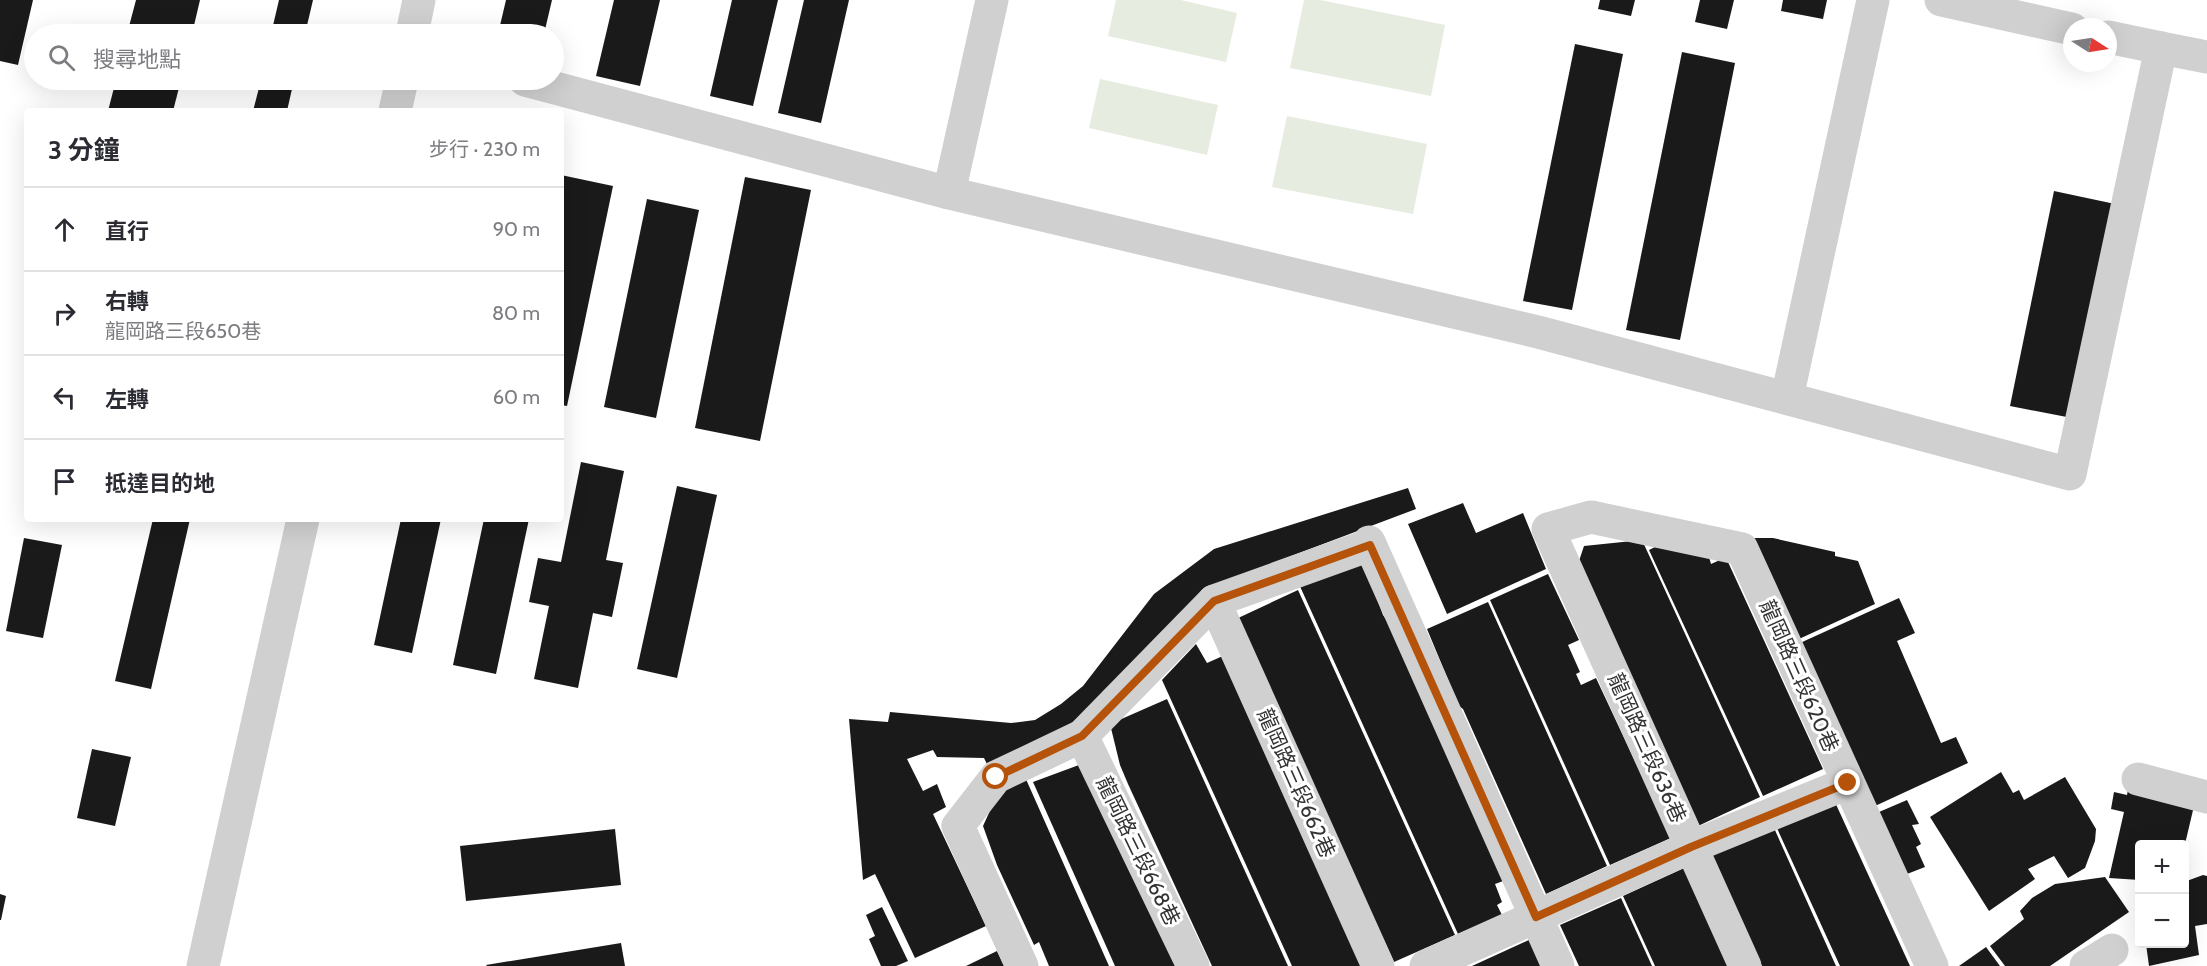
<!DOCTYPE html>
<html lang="zh-TW">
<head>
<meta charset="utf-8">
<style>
  :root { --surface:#fff; --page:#f7f7f7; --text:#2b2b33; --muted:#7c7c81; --line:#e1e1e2 }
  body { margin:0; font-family:Cabin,"Noto Sans TC",sans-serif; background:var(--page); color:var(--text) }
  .controls { position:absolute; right:18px; bottom:18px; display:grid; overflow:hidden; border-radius:6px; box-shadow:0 6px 24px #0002 }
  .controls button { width:54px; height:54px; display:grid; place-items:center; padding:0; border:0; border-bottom:2px solid var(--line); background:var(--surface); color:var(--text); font:30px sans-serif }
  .compass { position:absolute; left:2063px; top:18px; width:54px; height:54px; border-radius:50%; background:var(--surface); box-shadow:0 6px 24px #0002; rotate:102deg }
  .stop { position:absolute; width:18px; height:18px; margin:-14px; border:4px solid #b45309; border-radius:50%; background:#fff }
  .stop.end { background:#b45309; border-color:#fff; box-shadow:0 2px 6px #0008 }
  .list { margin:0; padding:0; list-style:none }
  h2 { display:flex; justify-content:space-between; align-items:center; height:78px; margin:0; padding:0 24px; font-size:26px }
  h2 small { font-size:20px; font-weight:400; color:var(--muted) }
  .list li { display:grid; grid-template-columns:39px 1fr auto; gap:18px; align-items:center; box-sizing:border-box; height:84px; padding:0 24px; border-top:2px solid var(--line) }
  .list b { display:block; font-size:22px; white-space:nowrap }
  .list p { margin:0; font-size:20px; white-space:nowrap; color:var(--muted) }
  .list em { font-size:20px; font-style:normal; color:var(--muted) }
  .icon { flex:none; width:33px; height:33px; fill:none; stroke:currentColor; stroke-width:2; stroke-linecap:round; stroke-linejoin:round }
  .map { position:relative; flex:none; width:2207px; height:966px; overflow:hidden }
  .search { position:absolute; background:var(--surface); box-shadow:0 6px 24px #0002; left:24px; top:24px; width:540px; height:66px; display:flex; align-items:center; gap:15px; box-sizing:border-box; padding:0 21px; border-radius:33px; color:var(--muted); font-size:22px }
  .panel { position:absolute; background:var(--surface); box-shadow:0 6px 24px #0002; left:24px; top:108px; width:540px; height:414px; border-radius:6px }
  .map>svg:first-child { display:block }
</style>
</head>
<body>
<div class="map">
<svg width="2207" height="966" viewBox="0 0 2207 966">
  <rect width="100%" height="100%" fill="#fff"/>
  <g fill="#e6ecdf">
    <polygon points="1116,0 1181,0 1237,13 1226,62 1108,36"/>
    <polygon points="1304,0 1320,0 1445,25 1431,96 1290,68"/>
    <polygon points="1100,79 1218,105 1207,155 1089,128"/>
    <polygon points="1287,116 1427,144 1413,214 1272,187"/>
  </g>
  <g fill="#1a1a1a">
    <polygon points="0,0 33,0 18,65 0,61"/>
    <polygon points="136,0 200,0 192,34 127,34"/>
    <polygon points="279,0 313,0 305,34 271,34"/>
    <polygon points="506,0 552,0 544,34 498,34"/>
    <polygon points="614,0 660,0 640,86 596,76"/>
    <polygon points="732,0 778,0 753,106 710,96"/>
    <polygon points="804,0 849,0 821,123 778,113"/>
    <polygon points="1600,0 1635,0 1631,16 1598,9"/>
    <polygon points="1700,0 1734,0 1727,29 1695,22"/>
    <polygon points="1783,0 1827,0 1823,19 1781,11"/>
    <polygon points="1575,44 1623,54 1572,310 1523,301"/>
    <polygon points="1682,52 1735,63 1680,340 1626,330"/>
    <polygon points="116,80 181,80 173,111 108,111"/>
    <polygon points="261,80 294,80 287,111 253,111"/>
    <polygon points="561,175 613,186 567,406 561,405"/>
    <polygon points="745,177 811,190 760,441 695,428"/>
    <polygon points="2054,191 2115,204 2072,418 2010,406"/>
    <polygon points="647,199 699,210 656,418 604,407"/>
    <polygon points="581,462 624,471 606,560 623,563 612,617 593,613 578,688 534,679 549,606 529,602 538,558 561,562"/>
    <polygon points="677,486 717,495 677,678 637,669"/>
    <polygon points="1408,488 1416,509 1238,576 1078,729 989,768 984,758 937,757 933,750 907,759 923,791 937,784 946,807 933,814 986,926 915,958 875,874 863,880 849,719 888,722 890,712 1011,723 1035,720 1061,704 1083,686 1154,594 1214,549"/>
    <polygon points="1463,503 1476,533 1523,513 1546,569 1447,614 1408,524"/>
    <polygon points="153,519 190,519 151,689 115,681"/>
    <polygon points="401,519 441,519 412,653 374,645"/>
    <polygon points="484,519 529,519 496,674 453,665"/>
    <polygon points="24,538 62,545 43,638 6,631"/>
    <polygon points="1752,538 1773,538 1835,552 1835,556 1858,561 1875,604 1799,639"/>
    <polygon points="1642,540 1760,797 1698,826 1579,561 1584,546"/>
    <polygon points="1655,547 1709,557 1711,564 1720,560 1728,562 1823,769 1763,796 1649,550"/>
    <polygon points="1363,561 1383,615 1399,637 1506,880 1495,884 1502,902 1497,905 1502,915 1458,934 1298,582"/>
    <polygon points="1548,574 1579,640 1568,645 1580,672 1576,674 1581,685 1596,678 1671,838 1610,865 1490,600"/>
    <polygon points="1298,590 1455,935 1394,962 1236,619"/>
    <polygon points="1899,598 1915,633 1897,641 1941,743 1956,737 1968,763 1875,806 1800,643"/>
    <polygon points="1488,602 1607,866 1546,894 1463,709 1459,706 1427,629"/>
    <polygon points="1196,644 1207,663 1225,655 1362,966 1292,966 1162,680"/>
    <polygon points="1167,699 1288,966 1212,966 1128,784 1120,765 1110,724"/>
    <polygon points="92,749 131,757 115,826 77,818"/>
    <polygon points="1087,762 1181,966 1115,966 1033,782"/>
    <polygon points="2001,772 2013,793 2019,790 2024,800 2065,777 2096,829 2095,841 2085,868 2068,878 2054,856 2028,869 2035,879 1989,911 1930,817"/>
    <polygon points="1025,777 1109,966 1049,966 1039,942 1034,945 997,865 983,826 999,791"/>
    <polygon points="2128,790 2194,806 2185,844 2140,844 2140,880 2109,878 2124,812 2111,809 2114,792 2127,795"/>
    <polygon points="1834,800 1910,966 1840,966 1776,826"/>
    <polygon points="1907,800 1919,824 1912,825 1921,844 1916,847 1925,867 1907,874 1879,812"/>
    <polygon points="1774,828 1836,966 1762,966 1712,855"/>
    <polygon points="615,829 621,885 466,901 460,846"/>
    <polygon points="1684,868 1728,966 1655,966 1623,896"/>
    <polygon points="2203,875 2207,876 2207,924 2195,926 2199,955 2149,966 2146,944 2184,944 2184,882"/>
    <polygon points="2105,877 2129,912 2050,966 2005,966 1990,946 2024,919 2020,911 2032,898 2055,884"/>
    <polygon points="0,894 6,896 1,920 0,920"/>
    <polygon points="1621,898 1652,966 1579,966 1560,925"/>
    <polygon points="882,907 908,961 896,966 881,966 869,939 875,936 866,915"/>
    <polygon points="1533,938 1546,966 1472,966"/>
    <polygon points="621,943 625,966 487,966 486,965"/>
    <polygon points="1986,947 2000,966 1959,966"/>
    <polygon points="997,951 1004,966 966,966"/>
  </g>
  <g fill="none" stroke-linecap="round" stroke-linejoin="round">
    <g stroke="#d0d0d0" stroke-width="33">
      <polyline points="1941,0 2072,29"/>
      <polyline points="412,34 419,0"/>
      <polyline points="2108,37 2161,48"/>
      <polyline points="525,80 949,193 1538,332 2070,474 2161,48 2207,57"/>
      <polyline points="395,111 402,80"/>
      <polyline points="949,193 992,0"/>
      <polyline points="1787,398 1873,0"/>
      <polyline points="1369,542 1558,966"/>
      <polyline points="1214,601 1378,966"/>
      <polyline points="1082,736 1193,966"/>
      <polyline points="2138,779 2207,797"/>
      <polyline points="203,966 303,519"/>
      <polyline points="1022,966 958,826 996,777 1082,736 1214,601 1370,545"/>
      <polyline points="1426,966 1691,847 1848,783"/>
      <polyline points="1745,966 1548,529 1591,517 1742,549 1932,966"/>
      <polyline points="2086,966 2112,950"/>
    </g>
  </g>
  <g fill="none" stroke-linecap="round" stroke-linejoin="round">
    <polyline stroke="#b45309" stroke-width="8" points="996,777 1082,736 1214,601 1370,545 1536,917 1691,847 1848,783"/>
  </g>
  <g text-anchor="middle" stroke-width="6" stroke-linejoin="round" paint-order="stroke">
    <g font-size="21" fill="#333" stroke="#fff">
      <text transform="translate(1799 676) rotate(66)" y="7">龍岡路三段620巷</text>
      <text transform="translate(1647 748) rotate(66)" y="7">龍岡路三段636巷</text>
      <text transform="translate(1296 783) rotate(66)" y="7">龍岡路三段662巷</text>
      <text transform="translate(1138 851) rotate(64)" y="7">龍岡路三段668巷</text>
    </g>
  </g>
</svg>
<div class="controls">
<button>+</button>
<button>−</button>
</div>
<svg class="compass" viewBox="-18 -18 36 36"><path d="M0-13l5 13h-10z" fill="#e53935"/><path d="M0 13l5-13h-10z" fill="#7c7c81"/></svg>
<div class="stop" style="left:996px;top:777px"></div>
<div class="stop end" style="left:1848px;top:783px"></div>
<div class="search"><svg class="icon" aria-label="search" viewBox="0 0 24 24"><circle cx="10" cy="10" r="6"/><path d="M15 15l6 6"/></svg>搜尋地點</div>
<section class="panel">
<h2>3 分鐘<small>步行 · 230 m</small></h2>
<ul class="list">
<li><svg class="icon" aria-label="ahead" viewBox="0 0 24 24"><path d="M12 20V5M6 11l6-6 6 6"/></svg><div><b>直行</b></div><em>90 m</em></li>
<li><svg class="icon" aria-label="right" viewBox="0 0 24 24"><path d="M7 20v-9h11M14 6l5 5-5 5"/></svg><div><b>右轉</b><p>龍岡路三段650巷</p></div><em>80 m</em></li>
<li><svg class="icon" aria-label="left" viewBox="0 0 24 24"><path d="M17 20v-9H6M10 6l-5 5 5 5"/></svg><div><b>左轉</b></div><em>60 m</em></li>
<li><svg class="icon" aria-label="arrive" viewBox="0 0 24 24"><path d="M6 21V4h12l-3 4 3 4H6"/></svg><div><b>抵達目的地</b></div></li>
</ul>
</section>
</div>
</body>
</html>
